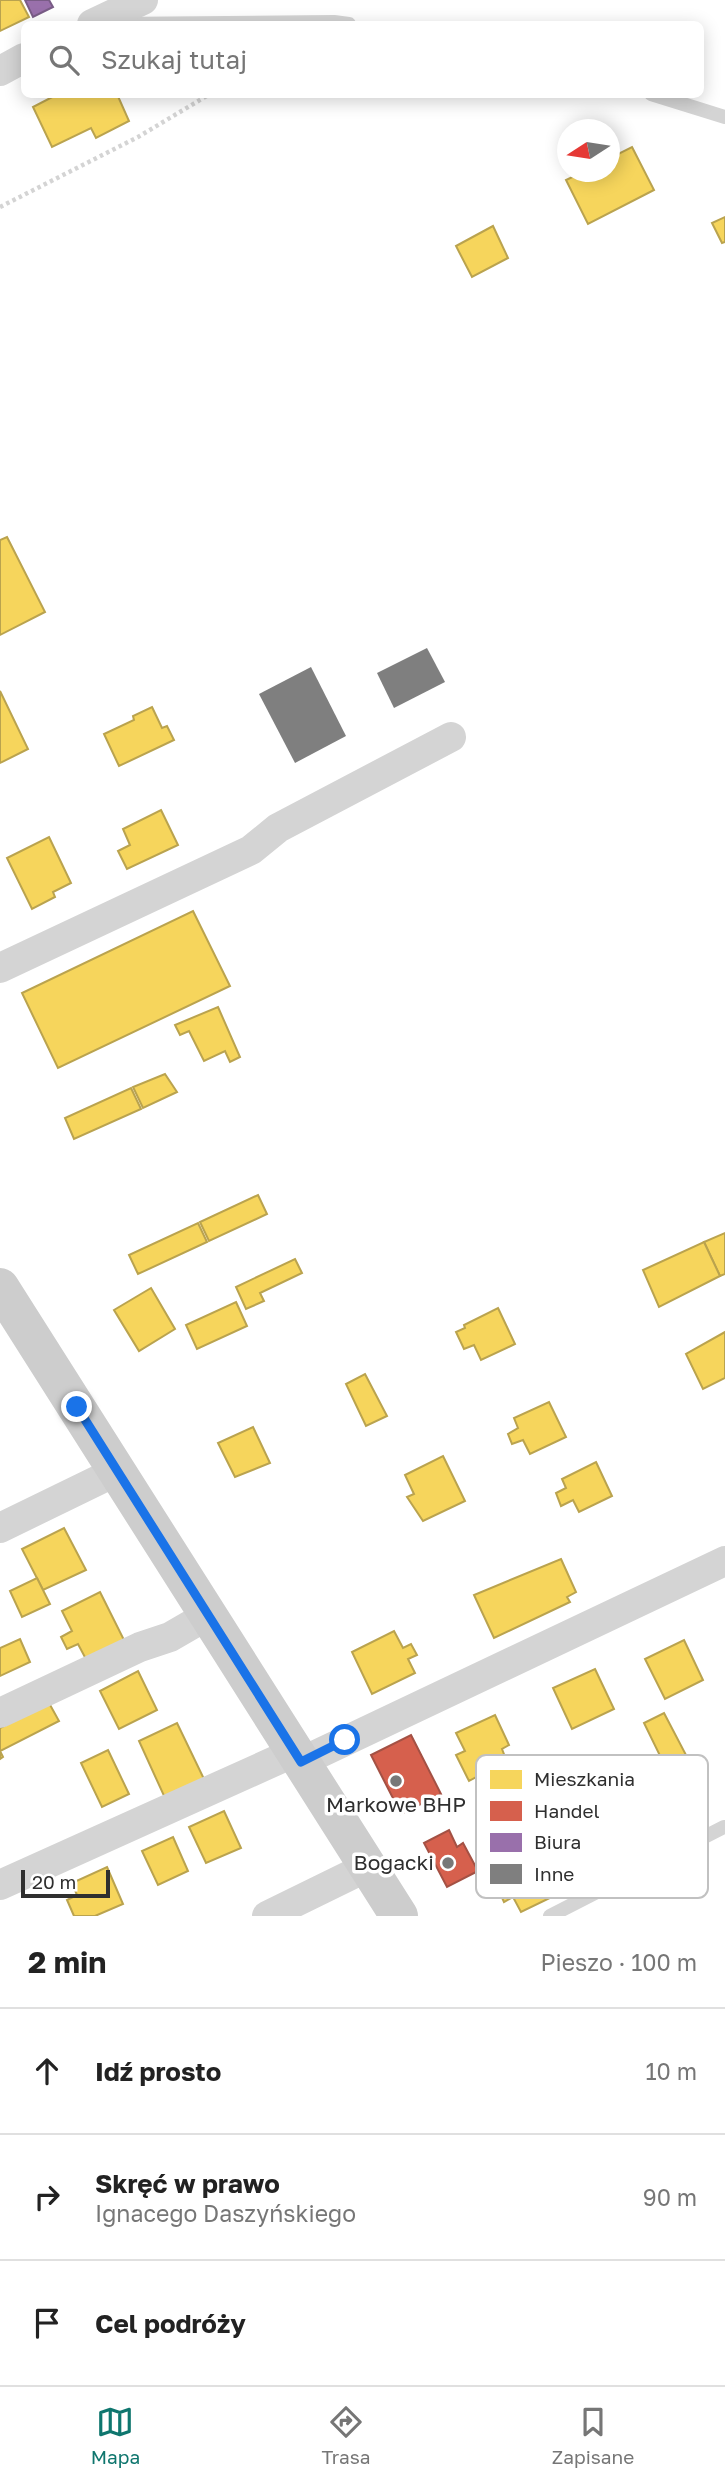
<!DOCTYPE html>
<html lang="pl">
<head>
<meta charset="utf-8">
<style>
  :root { --surface:#fff; --page:#f6f6f6; --text:#222; --muted:#767676; --line:#e0e0e0; --accent:#0f766e }
  body { margin:0; font-family:"Golos Text",sans-serif; background:var(--page); color:var(--text) }
  .compass { position:absolute; left:557px; top:119px; width:63px; height:63px; border-radius:50%; background:var(--surface); box-shadow:0 4px 18px #0003; rotate:258deg }
  .scale { position:absolute; left:21px; bottom:18px; width:89px; box-sizing:border-box; padding-left:7px; border:4px solid #2f2f2f; border-top:0; font-size:19px; line-height:24px; white-space:nowrap; color:#2f2f2f; -webkit-text-stroke:5px #fff; paint-order:stroke }
  .stop { position:absolute; width:21px; height:21px; margin:-16px; border:5px solid #1a73e8; border-radius:50%; background:#fff }
  .stop.end { background:#1a73e8; border-color:#fff; box-shadow:0 2px 7px #0008 }
  .list { margin:0; padding:0; list-style:none }
  h2 { display:flex; justify-content:space-between; align-items:center; height:91px; margin:0; padding:0 28px; font-size:30px }
  h2 small { font-size:23px; font-weight:400; color:var(--muted) }
  .list li { display:grid; grid-template-columns:46px 1fr auto; gap:21px; align-items:center; box-sizing:border-box; height:126px; padding:0 28px; border-top:2px solid var(--line) }
  .list b { display:block; font-size:26px; white-space:nowrap }
  .list p { margin:0; font-size:23px; white-space:nowrap; color:var(--muted) }
  .list em { font-size:23px; font-style:normal; color:var(--muted) }
  .icon { flex:none; width:38px; height:38px; fill:none; stroke:currentColor; stroke-width:2; stroke-linecap:round; stroke-linejoin:round }
  .map { position:relative; flex:none; width:725px; height:1916px; overflow:hidden }
  .search { position:absolute; background:var(--surface); box-shadow:0 4px 18px #0003; left:21px; right:21px; top:21px; height:77px; display:flex; align-items:center; gap:18px; box-sizing:border-box; padding:0 24px; border-radius:10px; color:var(--muted); font-size:26px }
  .sheet { height:469px; background:var(--surface) }
  nav { display:flex; justify-content:space-around; align-items:center; box-sizing:border-box; height:98px; border-top:2px solid var(--line); background:var(--surface); font-size:19px; color:var(--muted) }
  nav a { display:grid; justify-items:center; gap:4px }
  nav .on { color:var(--accent) }
  .map>svg:first-child { display:block }
</style>
</head>
<body>
<div class="map">
<svg width="725" height="1916" viewBox="0 0 725 1916">
  <rect width="100%" height="100%" fill="#fff"/>
  <g fill="#f6d55c" stroke="#baa34e" stroke-width="2">
    <polygon points="0,0 20,0 29,17 0,31"/>
    <polygon points="58,94 117,94 129,121 96,138 91,128 52,147 33,107"/>
    <polygon points="632,147 654,190 588,224 566,180 583,172 610,172 610,158"/>
    <polygon points="725,217 725,242 722,243 712,223"/>
    <polygon points="493,226 508,258 472,277 456,246"/>
    <polygon points="7,537 45,612 0,635 0,540"/>
    <polygon points="0,691 28,749 0,763"/>
    <polygon points="152,707 162,728 167,726 174,740 119,766 104,734 134,720 133,716"/>
    <polygon points="161,810 178,845 127,869 118,851 130,845 123,829"/>
    <polygon points="49,837 71,883 53,892 55,897 32,909 7,858"/>
    <polygon points="193,911 230,986 58,1068 22,993"/>
    <polygon points="218,1007 240,1057 230,1062 225,1051 204,1061 189,1031 180,1035 175,1025"/>
    <polygon points="165,1074 177,1092 143,1108 133,1087"/>
    <polygon points="131,1088 141,1109 74,1139 65,1118"/>
    <polygon points="258,1195 267,1214 209,1241 200,1222"/>
    <polygon points="198,1223 207,1242 138,1274 129,1255"/>
    <polygon points="725,1233 725,1274 720,1276 704,1242"/>
    <polygon points="704,1242 720,1276 659,1307 643,1270"/>
    <polygon points="295,1259 302,1273 260,1293 264,1301 246,1309 236,1287"/>
    <polygon points="151,1288 175,1329 139,1351 114,1310"/>
    <polygon points="236,1302 247,1326 197,1349 186,1325"/>
    <polygon points="498,1308 515,1344 481,1360 474,1345 464,1349 456,1332 465,1328 464,1325"/>
    <polygon points="725,1332 725,1378 703,1389 686,1354"/>
    <polygon points="365,1374 387,1416 366,1426 346,1384"/>
    <polygon points="549,1402 566,1437 530,1454 523,1440 512,1444 508,1434 518,1428 514,1418"/>
    <polygon points="253,1427 270,1463 235,1477 218,1443"/>
    <polygon points="443,1456 465,1501 423,1521 407,1497 414,1494 405,1475"/>
    <polygon points="596,1462 612,1496 579,1512 573,1500 561,1506 556,1493 566,1488 562,1479"/>
    <polygon points="64,1528 86,1570 43,1590 22,1549"/>
    <polygon points="561,1559 576,1592 567,1597 570,1602 494,1638 474,1595"/>
    <polygon points="37,1578 50,1604 22,1617 10,1591"/>
    <polygon points="100,1592 126,1644 88,1663 78,1644 67,1649 61,1637 72,1631 62,1611"/>
    <polygon points="394,1631 403,1648 411,1644 417,1655 408,1659 415,1673 372,1694 352,1652"/>
    <polygon points="20,1639 30,1662 0,1676 0,1648"/>
    <polygon points="684,1640 703,1680 665,1699 645,1659"/>
    <polygon points="595,1669 614,1709 572,1729 553,1688"/>
    <polygon points="138,1671 157,1710 119,1729 100,1691"/>
    <polygon points="49,1703 59,1721 0,1751 3,1757 0,1759 0,1728"/>
    <polygon points="664,1713 686,1755 665,1766 644,1723"/>
    <polygon points="495,1715 509,1745 502,1749 507,1762 490,1770 499,1788 490,1793 480,1775 469,1781 456,1755 465,1751 456,1733"/>
    <polygon points="177,1723 204,1779 165,1798 139,1741"/>
    <polygon points="108,1750 129,1794 102,1807 81,1763"/>
    <polygon points="224,1811 241,1848 206,1863 189,1827"/>
    <polygon points="173,1837 188,1871 158,1885 142,1851"/>
    <polygon points="540,1859 556,1895 521,1912 513,1897 504,1902 495,1882"/>
    <polygon points="107,1867 123,1904 95,1916 74,1916 67,1900 77,1895 72,1883"/>
  </g>
  <g fill="#d6604d" stroke="#a45144" stroke-width="2">
    <polygon points="411,1735 441,1794 401,1814 371,1755"/>
    <polygon points="449,1830 457,1847 463,1843 478,1871 447,1887 424,1843"/>
  </g>
  <polygon fill="#9970ab" stroke="#795c86" stroke-width="2" points="25,0 49,0 53,7 33,17"/>
  <g fill="#7f7f7f">
    <polygon points="427,648 445,682 394,708 377,673"/>
    <polygon points="311,667 346,736 295,763 259,694"/>
  </g>
  <g fill="none" stroke-linecap="round" stroke-linejoin="round">
    <polyline stroke="#d4d4d4" stroke-width="4.5" stroke-dasharray="3.5 3.5" stroke-linecap="butt" points="0,207 138,137 210,94"/>
    <g stroke="#d4d4d4" stroke-width="14">
      <polyline points="109,24 334,22 349,24"/>
      <polyline points="651,94 725,117"/>
      <polyline points="550,1916 724,1827"/>
    </g>
    <g stroke="#d4d4d4" stroke-width="30">
      <polyline points="92,24 143,0"/>
      <polyline points="0,71 24,58"/>
      <polyline points="0,968 251,850 278,828 451,737"/>
      <polyline points="0,1528 117,1471"/>
      <polyline points="0,1713 140,1647 170,1637 208,1615"/>
      <polyline points="301,1762 725,1561"/>
      <polyline points="0,1885 295,1752"/>
      <polyline points="267,1916 367,1867"/>
    </g>
    <polyline stroke="#cdcdcd" stroke-width="38" points="0,1287 399,1916"/>
  </g>
  <g fill="none" stroke-linecap="round" stroke-linejoin="round">
    <polyline stroke="#1a73e8" stroke-width="9" points="77,1407 301,1762 345,1740"/>
  </g>
  <g fill="#787878" stroke="#fff" stroke-width="2.5">
    <circle cx="396" cy="1781" r="7"/>
    <circle cx="448" cy="1863" r="7"/>
  </g>
  <g text-anchor="middle" stroke-width="7" stroke-linejoin="round" paint-order="stroke">
    <g font-size="21" fill="#2f2f2f" stroke="#fff">
      <text x="396" y="1812">Markowe BHP</text>
      <text x="434" y="1870" text-anchor="end">Bogacki</text>
    </g>
  </g>
  <rect x="476" y="1755" width="232" height="143" rx="10" fill="#fff" stroke="#c1c1c1" stroke-width="2"/>
  <rect x="490" y="1770" width="32" height="19" fill="#f6d55c"/>
  <rect x="490" y="1801" width="32" height="20" fill="#d6604d"/>
  <rect x="490" y="1833" width="32" height="19" fill="#9970ab"/>
  <rect x="490" y="1864" width="32" height="20" fill="#7f7f7f"/>
  <g font-size="19" fill="#2f2f2f">
    <text x="534" y="1786">Mieszkania</text>
    <text x="534" y="1818">Handel</text>
    <text x="534" y="1849">Biura</text>
    <text x="534" y="1881">Inne</text>
  </g>
</svg>
<svg class="compass" viewBox="-18 -18 36 36"><path d="M0-13l5 13h-10z" fill="#e53935"/><path d="M0 13l5-13h-10z" fill="#767676"/></svg>
<div class="scale">20 m</div>
<div class="stop" style="left:345px;top:1740px"></div>
<div class="stop end" style="left:77px;top:1407px"></div>
<div class="search"><svg class="icon" aria-label="search" viewBox="0 0 24 24"><circle cx="10" cy="10" r="6"/><path d="M15 15l6 6"/></svg>Szukaj tutaj</div>
</div>
<section class="sheet">
<h2>2 min<small>Pieszo · 100 m</small></h2>
<ul class="list">
<li><svg class="icon" aria-label="ahead" viewBox="0 0 24 24"><path d="M12 20V5M6 11l6-6 6 6"/></svg><div><b>Idź prosto</b></div><em>10 m</em></li>
<li><svg class="icon" aria-label="right" viewBox="0 0 24 24"><path d="M7 20v-9h11M14 6l5 5-5 5"/></svg><div><b>Skręć w prawo</b><p>Ignacego Daszyńskiego</p></div><em>90 m</em></li>
<li><svg class="icon" aria-label="arrive" viewBox="0 0 24 24"><path d="M6 21V4h12l-3 4 3 4H6"/></svg><div><b>Cel podróży</b></div></li>
</ul>
</section>
<nav>
<a class="on"><svg class="icon" aria-label="map" viewBox="0 0 24 24"><path d="M3 6l6-2 6 2 6-2v14l-6 2-6-2-6 2zM9 4v14M15 6v14"/></svg>Mapa</a>
<a><svg class="icon" aria-label="directions" viewBox="0 0 24 24"><path d="M12 3l9 9-9 9-9-9zM9 14v-3h6M13 9l2 2-2 2"/></svg>Trasa</a>
<a><svg class="icon" aria-label="saved" viewBox="0 0 24 24"><path d="M7 4h10v16l-5-4-5 4z"/></svg>Zapisane</a>
</nav>
</body>
</html>
